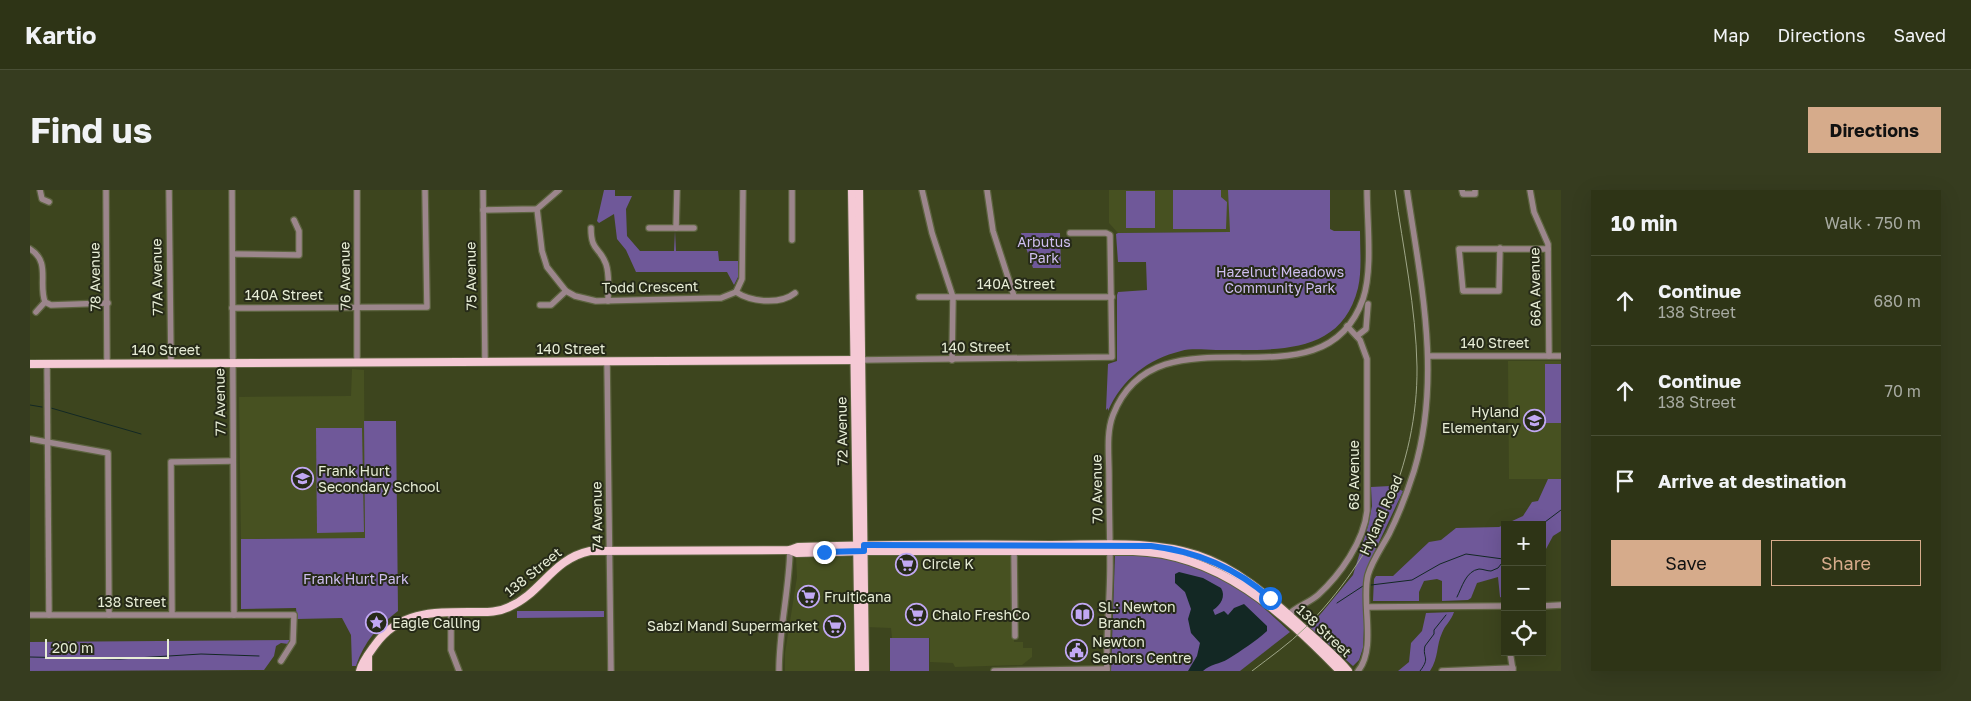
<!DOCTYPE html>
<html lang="en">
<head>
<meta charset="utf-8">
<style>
  :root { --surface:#2e3416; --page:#363c1f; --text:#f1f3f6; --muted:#a7aaa1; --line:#494f35; --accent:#d6ab8b }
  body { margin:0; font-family:"Golos Text",sans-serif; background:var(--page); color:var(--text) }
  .controls { position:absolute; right:15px; bottom:15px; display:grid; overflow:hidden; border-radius:0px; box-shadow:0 5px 20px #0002 }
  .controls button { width:45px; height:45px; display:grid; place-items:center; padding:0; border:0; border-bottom:1px solid var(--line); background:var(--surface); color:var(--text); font:25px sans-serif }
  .scale { position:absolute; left:15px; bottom:12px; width:124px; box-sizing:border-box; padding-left:5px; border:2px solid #e7edd6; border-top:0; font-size:14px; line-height:18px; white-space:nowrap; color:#e7edd6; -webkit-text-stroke:4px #262a18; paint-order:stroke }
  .stop { position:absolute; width:15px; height:15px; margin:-11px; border:4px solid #1a73e8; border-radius:50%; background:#fff }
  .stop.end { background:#1a73e8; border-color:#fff; box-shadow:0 1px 5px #0008 }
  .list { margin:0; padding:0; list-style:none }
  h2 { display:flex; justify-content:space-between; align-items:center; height:65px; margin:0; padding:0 20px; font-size:21px }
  h2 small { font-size:16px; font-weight:400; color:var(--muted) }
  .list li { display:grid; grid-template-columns:32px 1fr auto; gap:15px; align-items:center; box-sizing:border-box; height:90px; padding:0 20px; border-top:1px solid var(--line) }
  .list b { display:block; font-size:19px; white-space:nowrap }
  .list p { margin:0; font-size:16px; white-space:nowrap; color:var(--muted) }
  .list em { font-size:16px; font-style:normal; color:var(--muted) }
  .actions { display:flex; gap:10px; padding:15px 20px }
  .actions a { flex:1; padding:11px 0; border:1px solid var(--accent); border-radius:0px; text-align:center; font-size:18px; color:var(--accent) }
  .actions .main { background:var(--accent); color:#111 }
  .icon { flex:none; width:28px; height:28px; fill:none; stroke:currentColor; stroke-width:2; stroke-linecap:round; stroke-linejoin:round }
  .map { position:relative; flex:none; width:1531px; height:481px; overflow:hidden; border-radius:0px }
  header { display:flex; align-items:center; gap:30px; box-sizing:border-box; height:70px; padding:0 25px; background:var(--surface); border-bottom:1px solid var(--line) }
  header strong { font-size:24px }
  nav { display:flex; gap:28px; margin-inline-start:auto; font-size:18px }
  .intro { display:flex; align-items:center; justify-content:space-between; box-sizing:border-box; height:120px; padding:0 30px }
  h1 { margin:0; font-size:35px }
  .button { padding:12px 22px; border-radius:0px; background:var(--accent); color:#111; font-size:18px; font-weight:700 }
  main { display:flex; gap:30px; padding:0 30px }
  aside { flex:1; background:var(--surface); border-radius:0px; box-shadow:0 5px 20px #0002 }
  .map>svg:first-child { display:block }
</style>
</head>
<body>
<header>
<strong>Kartio</strong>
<nav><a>Map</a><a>Directions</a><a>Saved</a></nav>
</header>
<div class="intro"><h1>Find us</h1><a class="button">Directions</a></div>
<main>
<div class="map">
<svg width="1531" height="481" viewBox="0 0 1531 481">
  <rect width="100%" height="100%" fill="#3d451e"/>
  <g fill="#475121">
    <polygon points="1079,0 1200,0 1200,42 1088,43 1079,33"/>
    <polygon points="1478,171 1531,171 1531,289 1479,289"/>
    <polygon points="322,179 334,180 335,348 211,349 209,207 321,206"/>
    <polygon points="984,361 984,452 993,452 993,458 1002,458 1002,467 992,475 925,477 923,473 900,472 900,448 862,448 861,438 836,437 834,363"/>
    <polygon points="821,367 823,369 824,481 755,481 755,463 767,387 766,368"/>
  </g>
  <g fill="#6f5899">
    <polygon points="574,0 585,0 585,6 602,6 596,19 597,46 610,61 644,61 645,41 646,61 688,61 689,71 708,71 708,87 704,95 697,82 606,82 596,60 587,49 584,24 569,33 567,31"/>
    <polygon points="1143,0 1191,0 1191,7 1197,12 1196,39 1143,39"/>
    <path d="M1198,0H1300V39L1304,41H1330C1330,60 1332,80 1328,98C1311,168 1241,159 1186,160C1175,160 1162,158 1151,161C1118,169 1092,189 1078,221V218L1076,220L1078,174L1087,171V105L1088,102L1117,100L1116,72H1088L1086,44L1088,43L1200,42Z"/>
    <rect x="1096" y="1" width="29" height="37"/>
    <polygon points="991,43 1030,43 1031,78 1003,78"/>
    <rect x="1515" y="174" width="16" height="59"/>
    <path d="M334,231H366L368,421C347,437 335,451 326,476H322L321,445L312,428L267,429L266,418L211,419V349L335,348Z"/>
    <polygon points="286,238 332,238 334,342 287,343"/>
    <polygon points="1518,289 1531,289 1531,341 1523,346 1516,359 1512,358 1512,335 1475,335 1475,409 1470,407 1468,387 1447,393 1441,408 1438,410 1412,411 1412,391 1407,389 1394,391 1389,402 1389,411 1343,411 1344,389 1346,386 1363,386 1399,352 1411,350 1426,338 1469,337 1493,326 1502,312 1508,311"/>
    <polygon points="1360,296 1373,301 1337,378 1333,458 1329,470 1323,476 1279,438 1323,385 1338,336 1342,316 1341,297"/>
    <path d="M1085,365C1166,365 1203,387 1260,442L1210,481H1081Z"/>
    <polygon points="487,421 574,421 574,427 487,428"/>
    <path d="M1424,422C1421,431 1415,435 1412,443C1406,456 1409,467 1400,481H1368L1379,472L1381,453L1392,441L1396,423Z"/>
    <rect x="860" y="448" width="39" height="33"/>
    <polygon points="261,450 258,454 251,453 246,456 244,466 234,480 0,481 0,452"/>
  </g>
  <path fill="#132824" d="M1149,382L1173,388L1191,398C1196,406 1191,415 1183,420L1185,425L1194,421L1198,425L1204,418L1214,414L1237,436V441C1225,452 1212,460 1198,469C1190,474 1180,474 1173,481H1158L1167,466L1170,453L1161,443L1158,429L1161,419L1155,402L1145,393V384Z"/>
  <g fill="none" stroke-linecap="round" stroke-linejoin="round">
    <g stroke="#132824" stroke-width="1">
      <polyline points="0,215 12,217"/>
      <polyline points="21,218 111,244"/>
      <polyline points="1511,335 1531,320"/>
      <polyline points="1341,395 1382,390 1410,374 1436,364 1473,369"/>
      <path d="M1427,407C1432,397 1436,381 1449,379C1453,379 1457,381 1461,381L1468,378L1475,369"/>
      <polyline points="1307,413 1333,396"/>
      <polyline points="0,467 90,469 171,464 229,466"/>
      <path d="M1390,481C1401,467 1392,468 1395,456L1404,444V440L1416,425"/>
    </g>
    <defs>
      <g id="minor">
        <polyline points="10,0 12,9 19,12"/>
        <polyline points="76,0 77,173"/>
        <polyline points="139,0 141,173"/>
        <polyline points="202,0 204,425"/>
        <polyline points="327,0 327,172"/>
        <polyline points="453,0 455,172"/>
        <polyline points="762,0 762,50"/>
        <polyline points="892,0 902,43 923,107 922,170"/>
        <polyline points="957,0 963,41 984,106"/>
        <polyline points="1432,0 1433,4 1445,4 1445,0"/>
        <polyline points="1500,0 1504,22 1518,54 1519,166"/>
        <polyline points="507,19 512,61 517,77 536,101 545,106 566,111 691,108 706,102 712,89 713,0"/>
        <polyline points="453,20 507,19 529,0"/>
        <path d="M561,38C561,62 570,57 576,74C580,86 578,99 578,111"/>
        <polyline points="619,38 664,38"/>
        <polyline points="646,38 647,0"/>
        <polyline points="1470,58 1469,101 1433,101 1429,59 1518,59"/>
        <path d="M0,59C21,72 8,93 15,112L21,115L78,113"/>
        <polyline points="203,64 269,65 269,41 264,30"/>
        <path d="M706,102C721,112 750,115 765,103"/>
        <polyline points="889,107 1082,107"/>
        <polyline points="510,115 521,115 536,101"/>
        <polyline points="202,118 397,117 395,0"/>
        <polyline points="6,122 15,112"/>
        <polyline points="1327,146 1336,139 1338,114"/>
        <polyline points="1399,166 1531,166"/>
        <polyline points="831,170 1082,167 1080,45 1076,43 1040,43"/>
        <polyline points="577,171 581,481"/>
        <polyline points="17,174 19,425"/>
        <polyline points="0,249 78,263 79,425"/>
        <polyline points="984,361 985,446"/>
        <polyline points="1512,416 1531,415"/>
        <polyline points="1337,417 1475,416"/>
        <polyline points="421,422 421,460 429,481"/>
        <polyline points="142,424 141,272 203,271"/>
        <polyline points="0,425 264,425 263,452 251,471"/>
        <path d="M1258,425C1267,416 1279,413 1288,405C1310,385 1334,351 1337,321V169L1330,150L1317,136"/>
        <polyline points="1480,462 1483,481"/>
        <path d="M749,481C749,440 759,401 760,360"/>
        <polyline points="964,481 1077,479"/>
        <path d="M1077,481C1076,446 1080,411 1080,375C1080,345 1079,315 1079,285C1079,265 1076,243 1083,225C1128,109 1292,226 1333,109C1343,79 1337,33 1337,0"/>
        <path d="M1328,481C1347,458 1331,413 1338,385C1342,371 1352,357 1359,344C1369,324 1377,303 1384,281C1412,188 1391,94 1377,0"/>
        <polyline points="1412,481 1483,478"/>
      </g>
      <g id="major">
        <polyline points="822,0 829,481"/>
        <polyline points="829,0 835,481"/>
        <polyline points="0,174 831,170"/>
        <path d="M760,360L767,363L838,361H1103C1189,363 1252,422 1310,481"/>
        <path d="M330,481C332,472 340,462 345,455C369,421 404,422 442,422C455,422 467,423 479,417C512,403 522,369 560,361L760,360L768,357C852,355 936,354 1021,355C1069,355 1120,350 1167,365C1212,380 1245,413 1280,444C1293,456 1307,467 1318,481"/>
        <polyline points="338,481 338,466"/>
      </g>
    </defs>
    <use href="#minor" stroke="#5c633f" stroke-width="8"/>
    <use href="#major" stroke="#5c633f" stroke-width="10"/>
    <use href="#minor" stroke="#9c868c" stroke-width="5.5"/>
    <use href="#major" stroke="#f5c9d5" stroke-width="8"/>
    <path stroke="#9fa688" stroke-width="1" d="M1222,481C1240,467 1259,454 1275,438C1344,369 1388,275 1387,177C1386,118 1373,58 1365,0"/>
  </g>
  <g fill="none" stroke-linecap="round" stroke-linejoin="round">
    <path stroke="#1a73e8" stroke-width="6" d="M794,362L834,361V355H838L1121,356C1165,361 1206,378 1240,408"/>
  </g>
  <defs>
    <symbol id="school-ring" viewBox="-11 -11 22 22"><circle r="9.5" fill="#262a18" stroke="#c1a8f3" stroke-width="1.5"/><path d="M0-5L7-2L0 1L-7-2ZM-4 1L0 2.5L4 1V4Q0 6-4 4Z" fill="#c1a8f3"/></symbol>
    <symbol id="supermarket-ring" viewBox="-11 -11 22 22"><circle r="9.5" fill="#262a18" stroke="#c1a8f3" stroke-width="1.5"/><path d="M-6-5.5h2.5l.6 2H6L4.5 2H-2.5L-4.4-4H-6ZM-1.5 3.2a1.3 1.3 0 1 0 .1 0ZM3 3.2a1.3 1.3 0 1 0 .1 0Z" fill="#c1a8f3"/></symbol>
    <symbol id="library-ring" viewBox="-11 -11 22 22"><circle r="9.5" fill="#262a18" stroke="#c1a8f3" stroke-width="1.5"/><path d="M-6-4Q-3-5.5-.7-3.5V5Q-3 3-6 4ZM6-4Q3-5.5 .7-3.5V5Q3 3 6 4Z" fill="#c1a8f3"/></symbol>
    <symbol id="sight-ring" viewBox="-11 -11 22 22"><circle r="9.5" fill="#262a18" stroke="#c1a8f3" stroke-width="1.5"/><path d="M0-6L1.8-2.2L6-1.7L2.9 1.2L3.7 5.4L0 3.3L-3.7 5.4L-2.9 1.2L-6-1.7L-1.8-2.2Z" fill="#c1a8f3"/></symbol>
    <symbol id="civic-ring" viewBox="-11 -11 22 22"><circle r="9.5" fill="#262a18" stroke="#c1a8f3" stroke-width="1.5"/><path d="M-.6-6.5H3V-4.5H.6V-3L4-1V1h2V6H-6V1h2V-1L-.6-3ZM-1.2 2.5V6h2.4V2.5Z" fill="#c1a8f3"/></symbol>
  </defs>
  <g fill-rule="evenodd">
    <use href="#school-ring" x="1492" y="218" width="25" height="25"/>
    <use href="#school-ring" x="260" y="276" width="25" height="25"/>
    <use href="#supermarket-ring" x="864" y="362" width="25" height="25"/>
    <use href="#supermarket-ring" x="766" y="394" width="25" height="25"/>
    <use href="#supermarket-ring" x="874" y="412" width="25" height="25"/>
    <use href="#library-ring" x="1040" y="412" width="25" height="25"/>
    <use href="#sight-ring" x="334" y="420" width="25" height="25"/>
    <use href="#supermarket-ring" x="792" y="424" width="25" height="25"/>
    <use href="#civic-ring" x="1034" y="448" width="25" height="25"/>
  </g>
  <g text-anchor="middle" stroke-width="4" stroke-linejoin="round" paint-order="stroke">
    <g font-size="14" fill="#cebeef" stroke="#262a18">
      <text x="1014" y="57">Arbutus<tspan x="1014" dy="16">Park</tspan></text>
      <text x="1250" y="87">Hazelnut Meadows<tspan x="1250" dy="16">Community Park</tspan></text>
      <text x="326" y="394">Frank Hurt Park</text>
    </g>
    <g font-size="14" fill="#e7edd6" stroke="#262a18">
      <text transform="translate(315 86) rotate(-91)" y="5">76 Avenue</text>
      <text transform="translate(441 86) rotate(-91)" y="5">75 Avenue</text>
      <text transform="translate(65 87) rotate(-91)" y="5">78 Avenue</text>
      <text transform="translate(127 87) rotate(-91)" y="5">77A Avenue</text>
      <text x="986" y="99">140A Street</text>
      <text transform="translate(620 97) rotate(-1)" y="5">Todd Crescent</text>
      <text transform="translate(1505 97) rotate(-91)" y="5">66A Avenue</text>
      <text x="254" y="110">140A Street</text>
      <text x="1465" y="158">140 Street</text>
      <text transform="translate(946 157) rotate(-1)" y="5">140 Street</text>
      <text x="541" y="164">140 Street</text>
      <text x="136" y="165">140 Street</text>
      <text transform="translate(190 212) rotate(-91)" y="5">77 Avenue</text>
      <text transform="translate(812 241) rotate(-91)" y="5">72 Avenue</text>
      <text transform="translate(1324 285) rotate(-90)" y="5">68 Avenue</text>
      <text transform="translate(1067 299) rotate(-91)" y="5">70 Avenue</text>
      <text transform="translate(1351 325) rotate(-66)" y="5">Hyland Road</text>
      <text transform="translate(567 326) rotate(-91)" y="5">74 Avenue</text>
      <text transform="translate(503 382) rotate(-39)" y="5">138 Street</text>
      <text x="102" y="417">138 Street</text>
      <text transform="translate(1294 441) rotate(43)" y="5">138 Street</text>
    </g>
    <g font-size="14" fill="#e7edd6" stroke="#262a18" text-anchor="start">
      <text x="1489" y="227" text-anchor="end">Hyland<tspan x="1489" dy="16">Elementary</tspan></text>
      <text x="288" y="286">Frank Hurt<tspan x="288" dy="16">Secondary School</tspan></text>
      <text x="892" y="379">Circle K</text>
      <text x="794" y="412">Fruiticana</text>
      <text x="1068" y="422">SL: Newton<tspan x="1068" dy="16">Branch</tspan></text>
      <text x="902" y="430">Chalo FreshCo</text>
      <text x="362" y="438">Eagle Calling</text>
      <text x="788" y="441" text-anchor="end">Sabzi Mandi Supermarket</text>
      <text x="1062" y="457">Newton<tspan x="1062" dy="16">Seniors Centre</tspan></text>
    </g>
  </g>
</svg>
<div class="controls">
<button>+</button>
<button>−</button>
<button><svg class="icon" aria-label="locate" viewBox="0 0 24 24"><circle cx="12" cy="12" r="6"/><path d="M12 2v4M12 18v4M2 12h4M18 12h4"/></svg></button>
</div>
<div class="scale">200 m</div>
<div class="stop" style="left:1240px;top:408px"></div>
<div class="stop end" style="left:794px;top:362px"></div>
</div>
<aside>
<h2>10 min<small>Walk · 750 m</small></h2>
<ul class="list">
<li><svg class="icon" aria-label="ahead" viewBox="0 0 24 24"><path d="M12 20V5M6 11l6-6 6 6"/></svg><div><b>Continue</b><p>138 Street</p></div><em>680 m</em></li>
<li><svg class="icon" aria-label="ahead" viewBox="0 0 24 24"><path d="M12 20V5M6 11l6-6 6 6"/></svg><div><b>Continue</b><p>138 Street</p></div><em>70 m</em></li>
<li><svg class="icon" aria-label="arrive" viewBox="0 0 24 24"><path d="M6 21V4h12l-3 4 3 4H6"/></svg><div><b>Arrive at destination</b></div></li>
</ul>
<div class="actions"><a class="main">Save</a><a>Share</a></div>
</aside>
</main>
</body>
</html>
